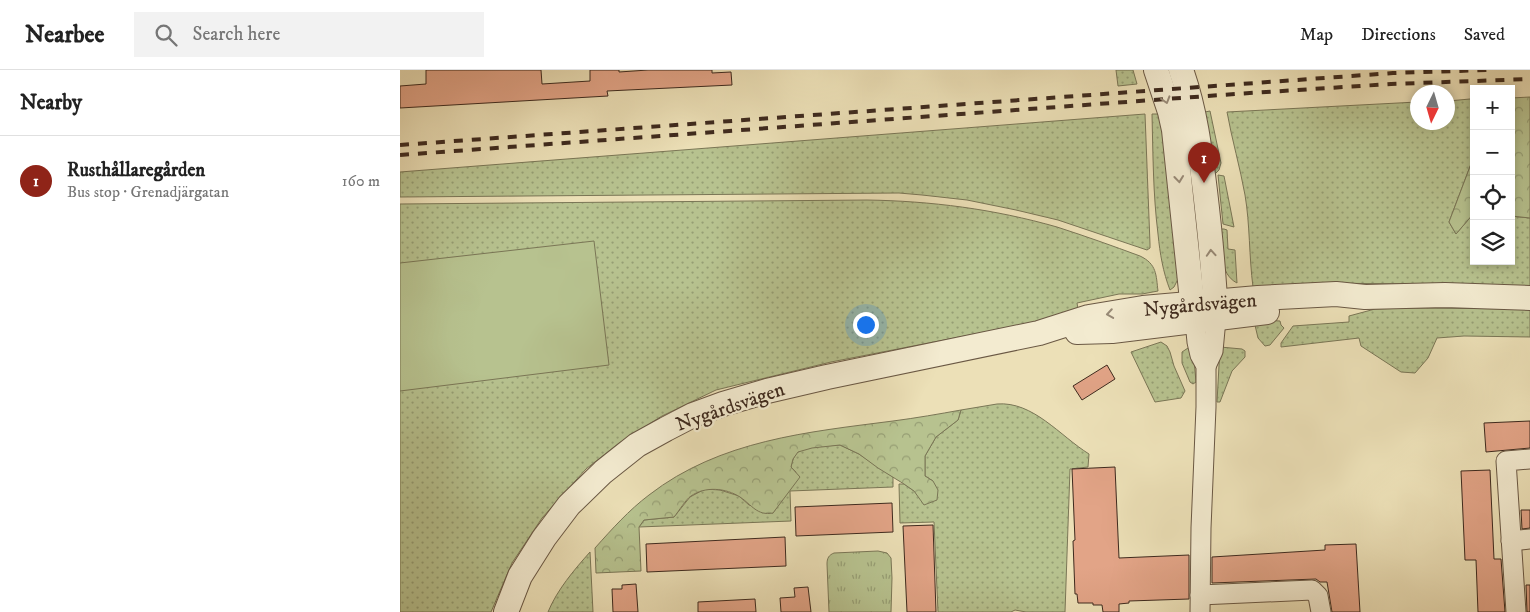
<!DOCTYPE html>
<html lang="en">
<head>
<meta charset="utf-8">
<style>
  :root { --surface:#fff; --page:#f2f2f2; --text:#222; --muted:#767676; --line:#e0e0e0; --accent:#8f2418 }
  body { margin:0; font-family:"IM FELL DW Pica",serif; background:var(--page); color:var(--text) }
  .controls { position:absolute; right:15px; top:15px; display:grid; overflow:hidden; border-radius:0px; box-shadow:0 2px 8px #0003 }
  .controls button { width:45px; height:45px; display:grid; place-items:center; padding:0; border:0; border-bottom:1px solid var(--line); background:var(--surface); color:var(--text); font:25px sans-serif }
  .compass { position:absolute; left:1010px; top:15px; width:45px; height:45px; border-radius:50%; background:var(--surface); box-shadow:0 2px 8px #0003; rotate:185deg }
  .you { position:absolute; left:465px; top:254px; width:18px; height:18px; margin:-12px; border:4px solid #fff; border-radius:50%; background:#1a73e8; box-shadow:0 0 0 8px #1a73e833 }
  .badge { display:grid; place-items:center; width:32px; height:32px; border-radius:50%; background:var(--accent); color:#fff; font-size:16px; font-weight:700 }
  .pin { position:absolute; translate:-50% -41px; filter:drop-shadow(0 1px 2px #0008) }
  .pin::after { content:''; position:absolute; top:26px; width:18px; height:15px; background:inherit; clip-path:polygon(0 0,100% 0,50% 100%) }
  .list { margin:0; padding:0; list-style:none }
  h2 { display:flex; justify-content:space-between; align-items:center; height:65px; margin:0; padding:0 20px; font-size:21px }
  h2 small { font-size:16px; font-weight:400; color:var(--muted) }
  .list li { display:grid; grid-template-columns:32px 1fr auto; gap:15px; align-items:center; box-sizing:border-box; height:90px; padding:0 20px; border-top:1px solid var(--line) }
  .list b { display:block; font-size:19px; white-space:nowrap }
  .list p { margin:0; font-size:16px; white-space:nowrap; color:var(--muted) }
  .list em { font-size:16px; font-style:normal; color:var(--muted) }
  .icon { flex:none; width:28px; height:28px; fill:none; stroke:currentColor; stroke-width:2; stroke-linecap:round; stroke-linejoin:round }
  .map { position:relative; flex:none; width:1130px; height:542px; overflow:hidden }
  header { display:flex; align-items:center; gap:30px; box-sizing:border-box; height:70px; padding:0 25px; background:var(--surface); border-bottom:1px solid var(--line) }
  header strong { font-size:24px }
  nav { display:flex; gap:28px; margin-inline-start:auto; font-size:18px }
  .search { width:350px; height:45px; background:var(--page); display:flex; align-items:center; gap:12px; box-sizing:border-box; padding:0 18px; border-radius:0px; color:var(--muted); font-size:19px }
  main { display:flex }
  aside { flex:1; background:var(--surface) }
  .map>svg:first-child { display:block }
</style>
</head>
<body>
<header>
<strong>Nearbee</strong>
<div class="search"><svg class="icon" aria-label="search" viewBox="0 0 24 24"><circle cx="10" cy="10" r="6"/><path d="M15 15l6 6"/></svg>Search here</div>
<nav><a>Map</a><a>Directions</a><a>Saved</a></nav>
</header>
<main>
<aside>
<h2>Nearby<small></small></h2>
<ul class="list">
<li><span class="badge">1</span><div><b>Rusthållaregården</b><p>Bus stop · Grenadjärgatan</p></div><em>160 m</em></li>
</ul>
</aside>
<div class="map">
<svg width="1130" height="542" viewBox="0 0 1130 542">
  <defs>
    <pattern id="grass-dots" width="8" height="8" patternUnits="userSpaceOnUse" patternTransform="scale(1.25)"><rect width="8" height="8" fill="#b7c28f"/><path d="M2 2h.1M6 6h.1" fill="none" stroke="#969e74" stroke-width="1.8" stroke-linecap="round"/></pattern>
    <pattern id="forest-crowns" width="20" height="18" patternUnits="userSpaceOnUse" patternTransform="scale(1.25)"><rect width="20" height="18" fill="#b7c28f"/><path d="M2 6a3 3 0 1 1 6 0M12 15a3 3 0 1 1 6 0" fill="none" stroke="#969e74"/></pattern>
    <pattern id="park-tufts" width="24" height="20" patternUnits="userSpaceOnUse" patternTransform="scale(1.25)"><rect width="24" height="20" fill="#b7c28f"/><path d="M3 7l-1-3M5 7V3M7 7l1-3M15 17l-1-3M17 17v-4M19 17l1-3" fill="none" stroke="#969e74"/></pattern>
  </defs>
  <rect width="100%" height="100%" fill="#ece0b7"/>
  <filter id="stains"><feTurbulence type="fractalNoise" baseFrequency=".004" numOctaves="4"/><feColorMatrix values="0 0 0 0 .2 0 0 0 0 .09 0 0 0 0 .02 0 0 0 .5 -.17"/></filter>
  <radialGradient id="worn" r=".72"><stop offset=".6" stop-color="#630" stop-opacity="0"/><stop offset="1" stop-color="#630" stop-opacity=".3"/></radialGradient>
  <g fill="url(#grass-dots)" stroke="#7a7656">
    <polygon points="716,0 733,0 737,14 718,16"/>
    <path d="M1070,29L1074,32V86L1049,152L1056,164L1074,143V191H1111V146L1130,148V218C1038,215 945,210 853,217C849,187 850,154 845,125C840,97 832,70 827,42L1017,32L1018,52H1048V31Z"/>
    <polygon points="810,41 821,93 819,100 813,106 805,42"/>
    <polygon points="745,44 750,174 750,178 747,180 658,150 616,140 567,130 522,125 499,123 0,127 0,102"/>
    <path d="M752,44H762L779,207L774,217L770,220C763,202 760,184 758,164C753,124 753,84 752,44Z"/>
    <polygon points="818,105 824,106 834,157 823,154"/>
    <path d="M467,130C531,131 594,139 657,157C685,166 713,176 740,186C757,194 756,205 758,221L742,224H719L677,233L678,239L652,249L431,292L316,320L262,346L219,373L186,399L142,448L112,493L91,542H0V134Z"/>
    <path d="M818,159H824L827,160L828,179L835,180L837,213C819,204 821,177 818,159Z"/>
    <polygon points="1009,238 1130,239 1130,267 1064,266 1037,268 1028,288 1015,303 1001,302 961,276 959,268 881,277 881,273 893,256 949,252 949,246 975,239"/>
    <polygon points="861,250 880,251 881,255 884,258 870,275 865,276 858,268 854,251"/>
    <polygon points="761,272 767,276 770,282 774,296 785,321 781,328 755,332 731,282"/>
    <polygon points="820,277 842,279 845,281 845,287 832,301 820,332 817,332"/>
    <polygon points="788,278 793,279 796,312 793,314 790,312 782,293 782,282"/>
    <path d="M597,334C633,331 660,366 689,384L688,397L670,399L665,542H626L615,540L611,542H538L534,452L500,453L499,414H504L514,421L533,411L525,406V386L536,367L558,350L561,340Z"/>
    <path d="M440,375L459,384L493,407V417L390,421L391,451L239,457L244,450L274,447L290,427L305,419L320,420L339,426L349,435L373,443L381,431L396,402L391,397C392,392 394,385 398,382C407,376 429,376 440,375Z"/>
    <path d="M190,482L193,542H148C157,520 174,500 190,482Z"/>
  </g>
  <g fill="url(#forest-crowns)" stroke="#7a7656">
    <polygon points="1130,27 1130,148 1111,146 1111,28"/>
    <polygon points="1074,86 1074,143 1056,164 1049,152"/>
    <path d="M561,340L558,350L536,367L525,386V406L533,411L538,420L537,430L524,435L514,421L504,414L478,398L459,384L440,375L412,378L398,382L393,389L391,397L400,407L373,443C357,446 352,435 340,427C326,418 305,416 291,426C286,429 279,441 274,447L244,450L239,457L241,501L196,503L195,478C212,459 229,440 249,425C320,370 408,362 493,351C516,348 539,344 561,340Z"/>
  </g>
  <path fill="url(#park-tufts)" stroke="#7a7656" d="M478,481L487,483L491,488L492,508L491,542H429L427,494C427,488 429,485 434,483Z"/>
  <polygon fill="#b7c28f" stroke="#7a7656" points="194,171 209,295 0,321 0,193"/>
  <g fill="#e2a487" stroke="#3e2a1e">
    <polygon points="26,0 141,0 142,14 190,11 190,0 219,0 219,2 248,0 312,0 312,3 331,2 332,15 207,21 208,26 0,38 0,16 26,14"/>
    <polygon points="707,295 715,309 682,330 673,316"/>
    <polygon points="1130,351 1130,378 1086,382 1084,353"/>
    <polygon points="715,397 719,488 789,485 789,529 729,531 729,533 719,534 719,542 703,542 702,535 693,535 693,533 678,533 677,524 675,524 673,471 675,470 672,399"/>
    <polygon points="1090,400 1094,489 1101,489 1105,542 1078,542 1076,490 1065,490 1061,401"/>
    <polygon points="492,433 493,462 396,466 395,437"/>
    <polygon points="1121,440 1130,440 1130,458 1122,459"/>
    <polygon points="533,455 536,542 507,542 503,456"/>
    <polygon points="385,467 386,496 247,502 246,474"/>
    <polygon points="956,474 960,542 932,542 927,512 920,512 916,509 812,513 812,487 925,480 925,475"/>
    <polygon points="236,514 238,542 213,542 212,519 222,519 222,515"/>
    <polygon points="1126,515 1130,515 1130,542 1127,542"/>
    <polygon points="408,517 411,542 381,542 380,528 395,527 394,518"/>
    <polygon points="355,529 356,542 298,542 298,532"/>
  </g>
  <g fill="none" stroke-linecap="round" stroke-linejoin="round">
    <defs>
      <g id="minor">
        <polyline points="795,251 797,272 800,285 806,296 806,337 801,458 800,542"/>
        <polyline points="806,296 813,281 816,249"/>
        <polyline points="1111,471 1130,469"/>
        <polyline points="800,525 912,520 918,526 921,542"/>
        <polyline points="1116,542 1106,391 1130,389"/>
      </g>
      <g id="tertiary">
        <polyline points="756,0 770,42 774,60 794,249"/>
        <path d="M781,0C795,39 800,80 805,121C810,163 814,205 816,247"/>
        <polyline points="677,262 712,261 867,242"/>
        <polyline points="106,542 120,506 144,468 169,435 203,402 237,375 266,359 293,345 323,334 367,321 427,307 639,263 689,247 743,238 858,228 936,224 965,227 1045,225 1130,228"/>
      </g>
    </defs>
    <use href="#minor" stroke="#6a5844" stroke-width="21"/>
    <use href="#tertiary" stroke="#6a5844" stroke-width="26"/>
    <use href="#minor" stroke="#f3ebd0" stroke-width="19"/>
    <use href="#tertiary" stroke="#f3ebd0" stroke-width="24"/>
    <g stroke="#3e2a1e" stroke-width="4" stroke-dasharray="9 9" stroke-linecap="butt">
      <polyline points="0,75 993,3 1087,0"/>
      <polyline points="0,85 835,24 991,14 1130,9"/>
    </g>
  </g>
  <defs><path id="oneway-chevron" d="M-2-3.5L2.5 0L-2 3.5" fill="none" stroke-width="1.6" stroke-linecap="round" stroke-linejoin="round" transform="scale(1.25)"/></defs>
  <g stroke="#988a77">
    <use href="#oneway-chevron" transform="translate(766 30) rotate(73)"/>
    <use href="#oneway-chevron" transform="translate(779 109) rotate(84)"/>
    <use href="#oneway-chevron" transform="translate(811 183) rotate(-94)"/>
    <use href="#oneway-chevron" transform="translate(710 244) rotate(171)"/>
  </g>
  <g text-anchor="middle" stroke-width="4.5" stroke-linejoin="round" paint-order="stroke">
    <g font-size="20" fill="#3e2a1e" stroke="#f3ebd0">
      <text transform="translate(800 234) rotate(-5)" y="7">Nygårdsvägen</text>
      <text transform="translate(330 336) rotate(-19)" y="7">Nygårdsvägen</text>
    </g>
  </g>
  <rect width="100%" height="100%" filter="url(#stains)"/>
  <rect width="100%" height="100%" fill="url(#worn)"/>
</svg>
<div class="controls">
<button>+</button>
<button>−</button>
<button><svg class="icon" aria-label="locate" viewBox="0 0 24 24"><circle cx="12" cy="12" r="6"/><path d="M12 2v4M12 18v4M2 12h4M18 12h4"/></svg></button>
<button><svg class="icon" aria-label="layers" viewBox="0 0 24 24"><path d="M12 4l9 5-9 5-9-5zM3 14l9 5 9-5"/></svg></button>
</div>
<svg class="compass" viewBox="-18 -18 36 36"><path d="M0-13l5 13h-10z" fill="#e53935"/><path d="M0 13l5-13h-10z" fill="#767676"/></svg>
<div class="you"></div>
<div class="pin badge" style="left:804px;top:113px">1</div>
</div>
</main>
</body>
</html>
